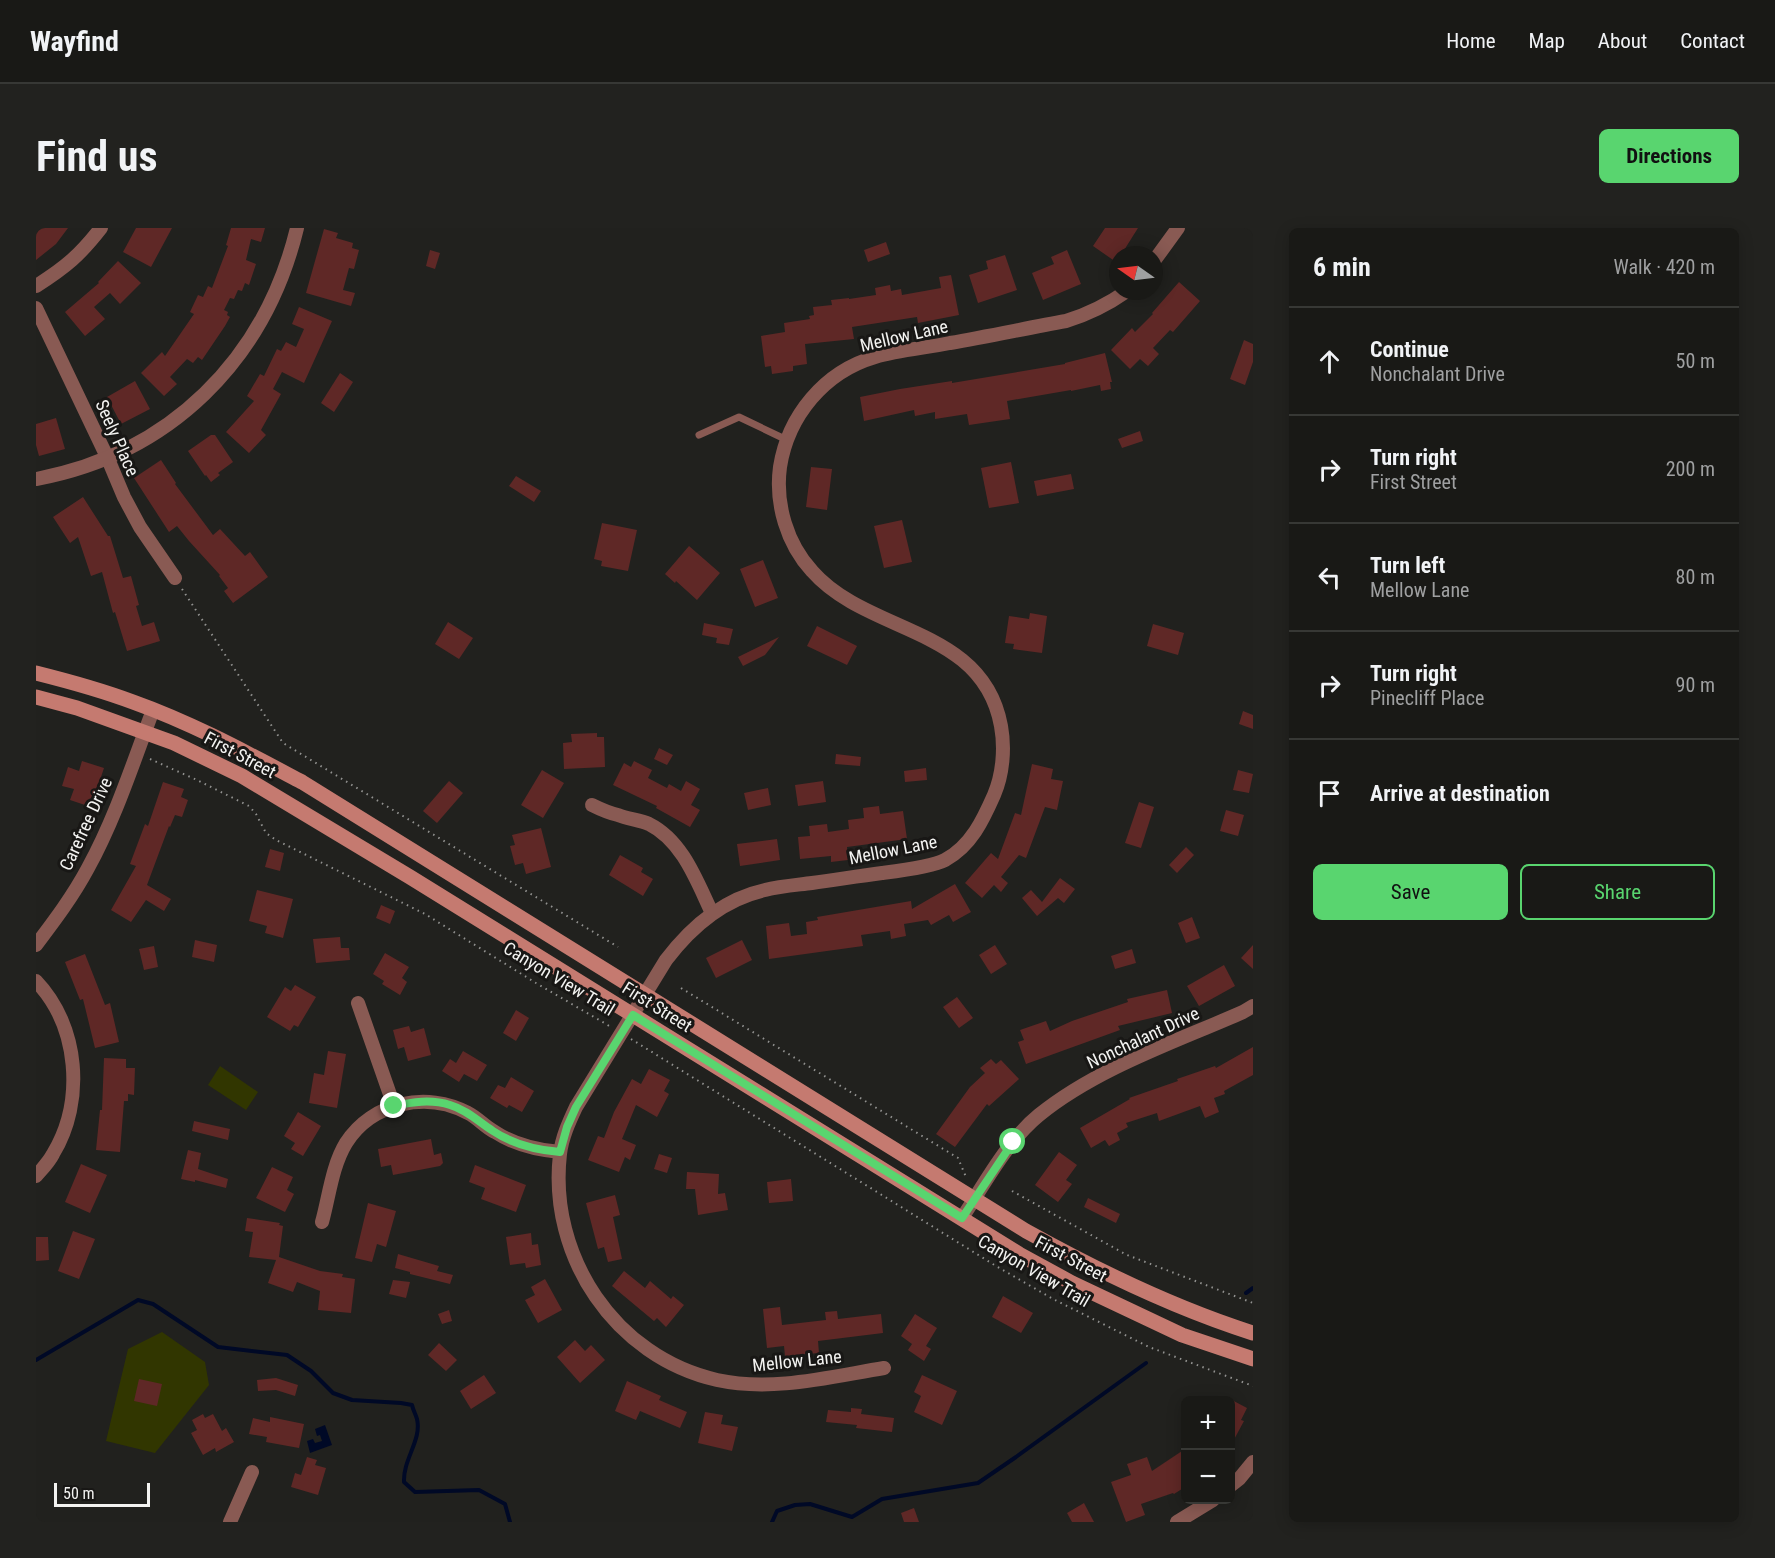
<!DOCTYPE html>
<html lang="en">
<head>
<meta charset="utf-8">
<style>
  :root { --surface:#191916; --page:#22221f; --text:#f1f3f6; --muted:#9fa0a1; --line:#373835; --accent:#59d56f }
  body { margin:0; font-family:"Roboto Condensed",sans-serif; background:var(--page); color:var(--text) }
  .controls { position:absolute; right:18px; bottom:18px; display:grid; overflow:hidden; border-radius:9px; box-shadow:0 3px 15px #0003 }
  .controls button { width:54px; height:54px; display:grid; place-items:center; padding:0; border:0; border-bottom:2px solid var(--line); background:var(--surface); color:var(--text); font:30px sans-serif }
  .compass { position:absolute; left:1073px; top:18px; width:54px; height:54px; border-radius:50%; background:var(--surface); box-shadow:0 3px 15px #0003; rotate:284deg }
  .scale { position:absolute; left:18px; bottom:15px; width:96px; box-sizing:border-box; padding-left:6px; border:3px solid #f3f3f1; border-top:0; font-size:16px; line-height:21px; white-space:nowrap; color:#f3f3f1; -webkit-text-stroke:4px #181715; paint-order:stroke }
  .stop { position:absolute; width:18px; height:18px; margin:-14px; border:4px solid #59d56f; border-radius:50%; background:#fff }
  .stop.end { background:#59d56f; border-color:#fff; box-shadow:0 2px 6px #0008 }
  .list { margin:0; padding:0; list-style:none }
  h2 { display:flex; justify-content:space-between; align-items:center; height:78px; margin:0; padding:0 24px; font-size:26px }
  h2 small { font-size:20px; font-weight:400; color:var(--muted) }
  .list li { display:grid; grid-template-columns:39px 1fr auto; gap:18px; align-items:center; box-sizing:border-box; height:108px; padding:0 24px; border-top:2px solid var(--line) }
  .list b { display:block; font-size:22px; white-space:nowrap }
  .list p { margin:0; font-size:20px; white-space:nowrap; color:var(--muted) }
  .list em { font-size:20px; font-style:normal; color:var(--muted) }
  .actions { display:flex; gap:12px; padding:18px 24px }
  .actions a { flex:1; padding:14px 0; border:2px solid var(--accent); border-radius:9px; text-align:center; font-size:21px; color:var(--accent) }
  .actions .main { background:var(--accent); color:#111 }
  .icon { flex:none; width:33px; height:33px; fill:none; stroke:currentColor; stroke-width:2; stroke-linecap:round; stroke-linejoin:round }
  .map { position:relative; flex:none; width:1217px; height:1294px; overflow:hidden; border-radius:9px }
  header { display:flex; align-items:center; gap:36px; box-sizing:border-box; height:84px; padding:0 30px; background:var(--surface); border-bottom:2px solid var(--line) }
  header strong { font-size:28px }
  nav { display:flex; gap:33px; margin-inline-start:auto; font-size:21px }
  .intro { display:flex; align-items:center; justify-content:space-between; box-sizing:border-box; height:144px; padding:0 36px }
  h1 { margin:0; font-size:42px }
  .button { padding:15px 27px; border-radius:9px; background:var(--accent); color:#111; font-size:21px; font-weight:700 }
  main { display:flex; gap:36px; padding:0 36px }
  aside { flex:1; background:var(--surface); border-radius:9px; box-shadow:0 3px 15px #0003 }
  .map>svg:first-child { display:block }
</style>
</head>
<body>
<header>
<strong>Wayfind</strong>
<nav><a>Home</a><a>Map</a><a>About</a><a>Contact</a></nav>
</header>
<div class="intro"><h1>Find us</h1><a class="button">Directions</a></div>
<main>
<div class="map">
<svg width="1217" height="1294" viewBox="0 0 1217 1294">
  <rect width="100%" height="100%" fill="#21211e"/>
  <g fill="#313600">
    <polygon points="184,838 222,864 210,882 172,857"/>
    <polygon points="126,1104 169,1134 173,1157 119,1225 70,1213 92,1121"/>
  </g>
  <polygon fill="#000926" points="289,1197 296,1217 274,1225 271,1213 277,1211 279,1215 286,1213 284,1207 281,1208 279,1201"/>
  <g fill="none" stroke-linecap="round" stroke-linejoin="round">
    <g stroke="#000926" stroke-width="4">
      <polyline points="1210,1065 1217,1060"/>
      <path d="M0,1132L102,1072L117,1076L182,1119L251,1127L275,1143L297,1165L316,1172L365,1175L376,1177C377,1182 380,1187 381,1191C386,1212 367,1231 368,1254L379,1264L443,1262L469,1276L474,1294"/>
      <polyline points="736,1294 741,1283 759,1277 774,1276 816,1289 846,1271 942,1255 980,1229 1110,1135"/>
    </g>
  </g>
  <g fill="#5f2826">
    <polygon points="0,0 32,0 20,16 0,32"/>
    <polygon points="100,0 136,0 115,39 87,24"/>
    <polygon points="195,0 229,0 225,14 215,11 210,32 220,36 213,57 209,55 206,63 202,62 198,71 194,70 188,82 192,84 191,87 194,89 189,98 166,132 162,129 157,135 151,131 134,149 141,156 128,168 105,145 126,124 129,128 158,86 154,84 162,67 167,69 172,58 176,60 192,18 190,17"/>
    <polygon points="1069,0 1102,0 1085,27 1082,27 1080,34 1057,18"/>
    <polygon points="288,1 302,5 300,10 317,15 316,20 323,22 318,41 313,40 307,62 319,65 315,78 270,65"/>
    <polygon points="850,14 854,26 832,34 828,22"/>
    <polygon points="394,22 404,25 399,41 390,38"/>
    <polygon points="1031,22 1045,56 1007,72 996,45 1018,36 1015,29"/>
    <polygon points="969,27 981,62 942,75 933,47 952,41 950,33"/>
    <polygon points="82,33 105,55 84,76 74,65 58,79 69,91 49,108 29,84 63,55 62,54"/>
    <polygon points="915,47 923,87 882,95 881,89 816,99 818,111 769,116 771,136 757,138 757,143 736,146 735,138 729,139 725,108 749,104 748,95 774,91 773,88 778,87 777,79 796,77 795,72 813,70 813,71 840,67 839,60 854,57 855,63 865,61 866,67 905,60 903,49"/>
    <polygon points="1143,54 1164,73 1137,104 1134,102 1117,120 1123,126 1112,138 1104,131 1094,141 1075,122 1096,100 1099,104 1117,86 1116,85"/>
    <polygon points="263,79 296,93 268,155 246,144 237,161 245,166 225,202 230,207 213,225 190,204 218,173 211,168 224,146 228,148 241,121 245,123 250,114 260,119 268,101 256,96"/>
    <polygon points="1208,112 1217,116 1217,134 1209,157 1194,151"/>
    <polygon points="1069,125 1076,154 1074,154 1075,161 1065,163 1064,157 1035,163 1035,162 971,173 974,191 933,197 931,186 899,191 899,184 879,188 878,182 828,193 824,169 864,161 916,153 916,155 1029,136 1029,135"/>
    <polygon points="304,145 317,154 298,184 285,175"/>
    <polygon points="99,153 114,181 85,196 71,169"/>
    <polygon points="20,190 29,221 3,228 0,217 0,196"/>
    <polygon points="1104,203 1107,213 1086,220 1082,211"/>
    <polygon points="175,207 179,207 197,234 182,245 184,247 175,254 170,247 169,248 152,223"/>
    <polygon points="125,232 140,255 139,256 177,307 184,301 209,328 214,324 232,349 197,375 188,363 192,360 183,348 184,347 153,313 141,298 133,304 98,250"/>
    <polygon points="975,234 983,275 953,280 945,240"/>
    <polygon points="775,239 796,241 791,282 770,279"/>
    <polygon points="1035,246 1038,261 1001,268 998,253"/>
    <polygon points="480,248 505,263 498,274 473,258"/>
    <polygon points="47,269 72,308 74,308 87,350 95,348 103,377 100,378 106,398 118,394 124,413 91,423 79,384 77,385 66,344 55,348 42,309 34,315 17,289"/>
    <polygon points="866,292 876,334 848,340 838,298"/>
    <polygon points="566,295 601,302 592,343 565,338 566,333 558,331"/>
    <polygon points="653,318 684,345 661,372 640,353 639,355 629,346"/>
    <polygon points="727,332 742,370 719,379 704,341"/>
    <polygon points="994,385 1011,388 1006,425 977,421 978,416 969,415 973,388 993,391"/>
    <polygon points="412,394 437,410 423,431 399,416"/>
    <polygon points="668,395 697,401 693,417 680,415 681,410 666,407"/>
    <polygon points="1117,396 1148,405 1142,427 1111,418"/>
    <polygon points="781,398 821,418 811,437 771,418"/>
    <polygon points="743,409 729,427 707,438 702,429"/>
    <polygon points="1207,483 1217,487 1217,501 1203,496"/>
    <polygon points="561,505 561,509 568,509 569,539 528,541 527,515 536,514 535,506"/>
    <polygon points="623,520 637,527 631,537 618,531"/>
    <polygon points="800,526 825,529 824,538 799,536"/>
    <polygon points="46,533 68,540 55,579 34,572 38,561 26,558 32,539 43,543"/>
    <polygon points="598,533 616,542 612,550 631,560 633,556 645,563 650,553 664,561 655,577 664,582 654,599 620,580 621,578 577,557 588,535 595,539"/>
    <polygon points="996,536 1017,541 1015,551 1027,553 1021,582 1009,579 990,630 983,627 965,649 972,655 965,664 958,657 946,670 929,655 955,625 962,631 979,585 985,587"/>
    <polygon points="890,540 891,552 869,554 868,543"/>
    <polygon points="506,542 528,555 507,590 485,577"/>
    <polygon points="1202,542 1217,546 1213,565 1197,562"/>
    <polygon points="413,553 427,565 401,595 387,583"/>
    <polygon points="787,553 790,574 762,578 759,557"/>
    <polygon points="127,554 148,561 145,569 152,572 146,589 139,587 134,599 133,598 111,657 135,671 128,683 110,672 95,694 75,682 100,638 94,636 109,596 112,598"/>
    <polygon points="732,560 735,577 712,582 708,565"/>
    <polygon points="1103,574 1118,579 1105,620 1089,615"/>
    <polygon points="843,578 844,586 867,583 871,611 811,619 812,632 795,634 795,628 764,631 762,609 774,608 773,598 791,596 792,604 813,601 812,592 828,590 827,580"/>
    <polygon points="1190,582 1208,587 1202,608 1184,603"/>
    <polygon points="505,600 515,639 490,646 487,635 479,637 474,618 479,617 476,607"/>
    <polygon points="741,611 744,632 704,638 701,616"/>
    <polygon points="1150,619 1158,627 1141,645 1133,637"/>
    <polygon points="234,621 248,625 244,643 229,639"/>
    <polygon points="584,627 607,640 605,644 617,651 607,668 573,647"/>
    <polygon points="1024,650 1039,661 1028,675 1022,670 1001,688 986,670 995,662 1006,674"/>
    <polygon points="919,656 935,684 917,694 913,687 895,697 892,692 868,696 870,708 855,711 854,703 825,707 827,718 733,731 730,698 753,695 755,708 771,706 770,694 782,692 781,689 875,673 876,681"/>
    <polygon points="221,662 257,671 247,710 229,705 231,698 213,693"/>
    <polygon points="345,677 359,683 354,696 340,690"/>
    <polygon points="1156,689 1164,710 1150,715 1142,695"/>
    <polygon points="304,709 305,720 313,720 314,732 280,735 277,711"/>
    <polygon points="159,712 181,717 178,734 156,729"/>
    <polygon points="706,712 716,732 680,750 670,730"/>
    <polygon points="959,717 971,736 955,746 943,727"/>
    <polygon points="1217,717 1217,741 1205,730"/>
    <polygon points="118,718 122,739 108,742 103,721"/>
    <polygon points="1096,721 1100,735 1079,741 1075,728"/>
    <polygon points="349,725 373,739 366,750 371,754 364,767 346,756 348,753 337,746"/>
    <polygon points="49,726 69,777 74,775 83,814 59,820 47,771 44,772 29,734"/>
    <polygon points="1188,737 1199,758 1163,778 1151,758"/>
    <polygon points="259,757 280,769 262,799 258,797 254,803 231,789 249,759 255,763"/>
    <polygon points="1131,762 1136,785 1082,798 1084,802 990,836 982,814 988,812 984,802 1010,793 1014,803 1036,793 1092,774 1091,771"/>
    <polygon points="921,769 937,790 923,800 907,779"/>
    <polygon points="480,782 493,790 480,813 467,805"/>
    <polygon points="373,798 375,804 388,800 395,827 372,833 368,819 362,821 357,802"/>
    <polygon points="1217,819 1217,847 1188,863 1189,866 1178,870 1183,884 1169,890 1164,878 1123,893 1121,885 1090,895 1092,899 1081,905 1084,912 1073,918 1069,912 1055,920 1044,900 1094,871 1093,870 1142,853 1141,851 1179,838 1180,840"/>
    <polygon points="292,823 310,826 301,880 273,875 278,845 288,847"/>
    <polygon points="427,823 451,837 441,853 428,846 423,854 406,843 414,831 420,835"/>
    <polygon points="68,830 90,831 90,840 99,840 98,867 92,866 92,873 88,873 84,924 60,922 64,882 66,882"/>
    <polygon points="955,831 960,836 965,832 983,851 953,878 951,876 919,919 900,906 934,859 949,845 944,840"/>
    <polygon points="613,841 634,852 628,863 633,866 621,889 600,877 586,911 600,917 594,932 589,929 583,944 552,932 562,908 568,910 578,884 596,851 605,856"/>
    <polygon points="475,849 498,863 486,884 473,877 471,880 454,870 462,857 469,860"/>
    <polygon points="262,884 285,898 267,928 255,921 259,915 248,908"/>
    <polygon points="158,893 194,901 192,912 156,903"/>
    <polygon points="395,911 398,927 405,925 407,935 404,938 357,947 355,937 345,939 342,921"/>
    <polygon points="152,922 165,925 162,941 192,951 190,960 159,952 159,954 145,951"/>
    <polygon points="1023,924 1041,937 1030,952 1036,956 1022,974 999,957"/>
    <polygon points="623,926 636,930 631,945 618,941"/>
    <polygon points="45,936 71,947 54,985 29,974"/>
    <polygon points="439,937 490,957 480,984 445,971 449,960 433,954"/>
    <polygon points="236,939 257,949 251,962 258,966 249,984 220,970"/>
    <polygon points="651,944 683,946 682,966 689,965 692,982 662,987 659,961 650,961"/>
    <polygon points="755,951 757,973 733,975 731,954"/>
    <polygon points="579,967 584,987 577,989 586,1031 572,1034 568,1019 562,1021 550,975"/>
    <polygon points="1052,970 1084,986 1080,995 1048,979"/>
    <polygon points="332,975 360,983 350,1019 341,1016 336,1034 319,1030"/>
    <polygon points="211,990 244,995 243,997 247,998 243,1029 284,1043 307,1046 306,1049 319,1051 315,1085 282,1082 284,1063 261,1054 257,1064 232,1055 240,1032 213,1029 217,1004 209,1003"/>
    <polygon points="37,1003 59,1011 43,1051 22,1043"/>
    <polygon points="495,1005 496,1017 502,1016 505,1037 490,1040 489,1035 474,1037 470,1009"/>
    <polygon points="0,1009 12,1009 13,1032 0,1033"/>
    <polygon points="362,1026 403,1038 401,1043 417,1047 414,1056 374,1046 374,1044 359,1040"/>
    <polygon points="588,1043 609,1060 614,1053 635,1071 637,1068 648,1077 630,1099 621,1090 618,1093 576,1058"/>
    <polygon points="509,1051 526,1082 502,1095 489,1072 499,1067 495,1059"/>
    <polygon points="357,1052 374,1054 370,1070 353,1066"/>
    <polygon points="967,1068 997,1085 985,1105 956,1089"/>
    <polygon points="744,1079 746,1097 790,1092 789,1084 801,1083 802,1091 845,1086 847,1105 782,1113 783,1125 749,1128 748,1118 731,1120 727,1081"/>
    <polygon points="413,1082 416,1093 406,1096 402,1086"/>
    <polygon points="879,1086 901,1100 890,1118 895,1121 888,1133 872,1122 876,1116 865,1108"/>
    <polygon points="539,1112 549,1123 555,1117 569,1132 544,1155 521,1129"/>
    <polygon points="403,1115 421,1132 410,1143 392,1127"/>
    <polygon points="448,1147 460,1165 435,1181 424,1163"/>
    <polygon points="886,1147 921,1163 906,1197 878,1184 885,1168 878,1164"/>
    <polygon points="240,1150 262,1157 259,1168 240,1162 222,1163 221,1152"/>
    <polygon points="103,1151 126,1156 121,1178 98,1173"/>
    <polygon points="591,1153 625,1168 623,1172 651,1184 644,1200 604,1183 600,1192 579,1183"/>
    <polygon points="1194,1171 1211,1180 1205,1192 1208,1193 1194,1219"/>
    <polygon points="815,1180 826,1181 825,1186 858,1190 856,1204 820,1200 821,1197 790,1194 792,1182 815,1184"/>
    <polygon points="669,1184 687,1187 685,1196 702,1199 696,1223 662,1215"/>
    <polygon points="167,1186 169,1190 177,1186 186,1203 190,1200 198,1214 180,1224 179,1220 167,1227 155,1205 161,1202 156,1192"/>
    <polygon points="234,1189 268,1196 263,1220 230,1214 231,1209 213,1206 217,1190 234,1194"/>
    <polygon points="1149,1221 1149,1259 1138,1266 1137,1265 1105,1276 1109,1287 1090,1294 1075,1254 1095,1247 1091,1236 1111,1229 1116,1243"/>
    <polygon points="271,1229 281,1232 279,1237 290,1240 282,1267 255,1259 259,1245 265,1247"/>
    <polygon points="1048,1275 1058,1294 1036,1294 1031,1285"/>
    <polygon points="878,1280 883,1294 868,1294 865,1285"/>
  </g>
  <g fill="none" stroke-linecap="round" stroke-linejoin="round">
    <g stroke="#929290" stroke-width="2" stroke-dasharray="1.5 4.5" stroke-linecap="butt">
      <polyline points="146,361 247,515 582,719"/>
      <polyline points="114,531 161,552 213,578 220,586 230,605 240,612 389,686 500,755 575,799"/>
      <polyline points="645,760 922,930 930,949"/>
      <polyline points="595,811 960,1038 1017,1071 1113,1119 1217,1158"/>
      <polyline points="976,963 1091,1027 1217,1075"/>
    </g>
    <polyline stroke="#895a53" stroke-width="7" points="663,207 703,189 751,212"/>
    <g stroke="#895a53" stroke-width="14">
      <polyline points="1118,33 1142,0"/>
      <path d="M0,58C30,39 44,27 65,0"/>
      <polyline points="0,80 72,231 88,269 104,299 139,350"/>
      <path d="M0,251C134,226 229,132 261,0"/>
      <path d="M556,577C564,581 573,585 582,587C592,591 604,592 613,596C647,613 661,654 676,685"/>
      <path d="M0,717C19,692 37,668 52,640C79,591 97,535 117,482"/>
      <path d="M0,753C43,798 49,873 17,926C13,934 6,941 0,948"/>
      <polyline points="322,775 358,878"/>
      <path d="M926,990C948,957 971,913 1003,887C1061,840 1139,814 1207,784L1217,778"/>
      <path d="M286,994C293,969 296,938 310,915C336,874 391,863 432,885C442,890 449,899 459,904C479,917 500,922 524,924"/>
      <path d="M848,1140C793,1149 736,1164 681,1152C579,1129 512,1028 524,926C526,909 533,894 540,879L630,732C655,699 688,671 729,662C744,658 760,657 776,655C799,652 822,648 846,645C862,643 896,639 909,632C935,618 947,592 958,567C967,546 969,520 965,498C947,398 832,407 776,343C751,316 739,276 744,239C752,188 788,144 839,129C863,122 890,120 914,115C953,108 992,100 1030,93C1053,86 1071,77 1091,63"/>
      <polyline points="1194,1258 1203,1251 1217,1234"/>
      <polyline points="194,1294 216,1244"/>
      <polyline points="1141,1294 1177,1272"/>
    </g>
    <g stroke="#c57a70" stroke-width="15">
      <path d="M0,445C32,453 65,462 97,474C156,495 211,525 266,554L990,1003C1062,1043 1138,1080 1217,1105"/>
      <polyline points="0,469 41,480 138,515 206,548 374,649 983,1026 1036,1055 1146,1107 1217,1131"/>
    </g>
  </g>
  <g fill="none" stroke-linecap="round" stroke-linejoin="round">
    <path stroke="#59d56f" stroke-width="8" d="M358,878C376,874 395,871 414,877C431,882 443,894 457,903C478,917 500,922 524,924L531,899L540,879L597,787L926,990L977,914"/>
  </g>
  <g text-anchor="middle" stroke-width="6" stroke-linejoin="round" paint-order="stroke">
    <g font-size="18" fill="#f3f3f1" stroke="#181715">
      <text transform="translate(868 108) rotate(-13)" y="6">Mellow Lane</text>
      <text transform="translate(81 210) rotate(66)" y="6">Seely Place</text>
      <text transform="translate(204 527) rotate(28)" y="6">First Street</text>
      <text transform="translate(50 596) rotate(-65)" y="6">Carefree Drive</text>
      <text transform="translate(857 622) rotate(-11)" y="6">Mellow Lane</text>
      <text transform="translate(523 751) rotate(31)" y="6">Canyon View Trail</text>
      <text transform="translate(621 779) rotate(32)" y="6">First Street</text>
      <text transform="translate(1107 810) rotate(-25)" y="6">Nonchalant Drive</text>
      <text transform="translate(1035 1031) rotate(28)" y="6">First Street</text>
      <text transform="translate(998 1043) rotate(30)" y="6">Canyon View Trail</text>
      <text transform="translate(761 1133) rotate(-6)" y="6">Mellow Lane</text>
    </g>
  </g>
</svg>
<div class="controls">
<button>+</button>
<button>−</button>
</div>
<svg class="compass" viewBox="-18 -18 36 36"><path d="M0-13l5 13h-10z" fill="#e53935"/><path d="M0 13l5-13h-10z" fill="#9fa0a1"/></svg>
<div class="scale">50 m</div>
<div class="stop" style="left:977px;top:914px"></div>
<div class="stop end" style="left:358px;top:878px"></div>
</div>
<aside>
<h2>6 min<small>Walk · 420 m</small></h2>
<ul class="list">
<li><svg class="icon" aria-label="ahead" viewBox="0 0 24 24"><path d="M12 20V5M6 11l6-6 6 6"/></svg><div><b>Continue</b><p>Nonchalant Drive</p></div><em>50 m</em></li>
<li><svg class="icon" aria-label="right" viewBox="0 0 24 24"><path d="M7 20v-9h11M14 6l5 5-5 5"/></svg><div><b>Turn right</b><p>First Street</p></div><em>200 m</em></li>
<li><svg class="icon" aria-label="left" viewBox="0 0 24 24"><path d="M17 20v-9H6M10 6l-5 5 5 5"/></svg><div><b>Turn left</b><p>Mellow Lane</p></div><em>80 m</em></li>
<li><svg class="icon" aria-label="right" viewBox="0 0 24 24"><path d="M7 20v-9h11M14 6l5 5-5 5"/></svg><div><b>Turn right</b><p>Pinecliff Place</p></div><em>90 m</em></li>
<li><svg class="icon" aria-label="arrive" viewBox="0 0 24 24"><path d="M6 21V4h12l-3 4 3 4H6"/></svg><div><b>Arrive at destination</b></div></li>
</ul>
<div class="actions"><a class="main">Save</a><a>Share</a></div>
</aside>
</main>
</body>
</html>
